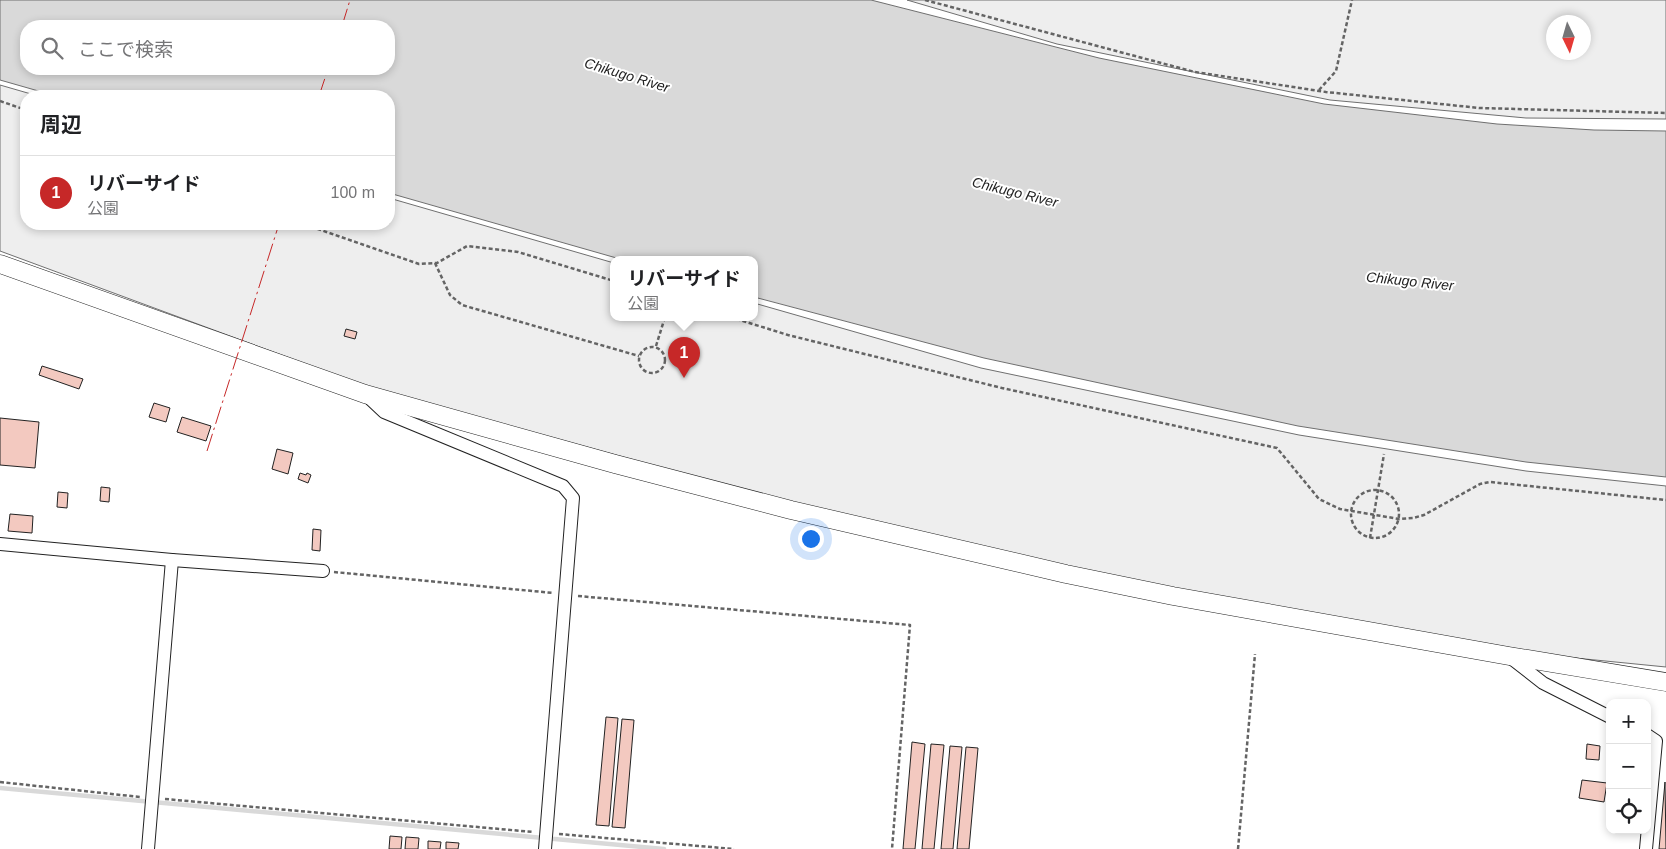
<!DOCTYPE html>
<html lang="ja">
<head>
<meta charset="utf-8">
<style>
  :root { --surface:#fff; --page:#f6f6f6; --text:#202124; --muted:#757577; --line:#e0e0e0; --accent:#c62828 }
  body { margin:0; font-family:Helvetica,"Noto Sans JP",sans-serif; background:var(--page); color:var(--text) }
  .controls { position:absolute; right:15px; bottom:15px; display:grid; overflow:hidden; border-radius:10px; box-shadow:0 2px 8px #0003 }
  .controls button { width:45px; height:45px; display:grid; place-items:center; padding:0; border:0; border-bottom:1px solid var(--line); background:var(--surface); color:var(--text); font:25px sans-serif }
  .compass { position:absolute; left:1546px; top:15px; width:45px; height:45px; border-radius:50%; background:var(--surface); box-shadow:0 2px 8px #0003; rotate:175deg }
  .you { position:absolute; left:810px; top:538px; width:18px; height:18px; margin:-12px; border:4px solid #fff; border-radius:50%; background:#1a73e8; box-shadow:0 0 0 8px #1a73e833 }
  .badge { display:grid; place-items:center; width:32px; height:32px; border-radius:50%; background:var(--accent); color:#fff; font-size:16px; font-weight:700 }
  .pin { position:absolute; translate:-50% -41px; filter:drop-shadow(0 1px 2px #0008) }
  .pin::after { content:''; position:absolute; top:26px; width:18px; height:15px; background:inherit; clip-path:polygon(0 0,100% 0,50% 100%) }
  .popup { position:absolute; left:610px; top:256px; width:148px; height:65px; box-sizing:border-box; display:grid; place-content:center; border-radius:10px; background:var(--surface); filter:drop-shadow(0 1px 4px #0005); font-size:16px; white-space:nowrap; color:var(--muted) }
  .popup b { font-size:19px; color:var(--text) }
  .popup::after { content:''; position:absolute; left:50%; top:100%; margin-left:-10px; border:10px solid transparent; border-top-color:var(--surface) }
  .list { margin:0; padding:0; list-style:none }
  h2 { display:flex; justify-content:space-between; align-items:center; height:65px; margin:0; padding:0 20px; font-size:21px }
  h2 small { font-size:16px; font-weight:400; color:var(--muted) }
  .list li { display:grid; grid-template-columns:32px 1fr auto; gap:15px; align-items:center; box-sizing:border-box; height:75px; padding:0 20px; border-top:1px solid var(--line) }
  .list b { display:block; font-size:19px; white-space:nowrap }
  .list p { margin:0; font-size:16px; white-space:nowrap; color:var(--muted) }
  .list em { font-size:16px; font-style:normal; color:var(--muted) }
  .icon { flex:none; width:28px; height:28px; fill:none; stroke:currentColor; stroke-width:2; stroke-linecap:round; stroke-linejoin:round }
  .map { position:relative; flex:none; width:1666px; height:849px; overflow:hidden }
  .search { position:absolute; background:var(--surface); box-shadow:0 2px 8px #0003; left:20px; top:20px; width:375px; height:55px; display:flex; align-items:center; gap:12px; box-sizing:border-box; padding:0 18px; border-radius:20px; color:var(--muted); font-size:19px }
  .panel { position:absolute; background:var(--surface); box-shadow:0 2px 8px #0003; left:20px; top:90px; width:375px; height:140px; border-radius:20px }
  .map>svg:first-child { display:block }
</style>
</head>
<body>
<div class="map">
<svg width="1666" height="849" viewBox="0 0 1666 849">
  <rect width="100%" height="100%" fill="#fff"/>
  <g fill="#eee" stroke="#6f6f6f" fill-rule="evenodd">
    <path d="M907,0H1666V119L1526,118L1330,100L1057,44ZM1554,22H1584V52H1554Z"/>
    <polygon points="0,85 38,96 26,96 26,224 389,224 389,198 614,263 614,317 754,317 754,303 981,368 1299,435 1526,471 1666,486 1666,667 1565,657 1139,584 772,498 368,387 0,251"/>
  </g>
  <path fill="#d9d9d9" stroke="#6f6f6f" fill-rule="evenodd" d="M0,0H871L1099,58L1324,104L1497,124L1594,130L1666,131V477L1526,462L1298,426L984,358L754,297V259H620L389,193V96H56L0,80ZM26,26H389V69H26Z"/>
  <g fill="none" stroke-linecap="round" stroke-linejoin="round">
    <polyline stroke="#d9d9d9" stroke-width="4.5" points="0,788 664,849"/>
  </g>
  <g fill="#f3c9c0" stroke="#222">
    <polygon points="346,329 357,332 355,339 344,336"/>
    <polygon points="42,366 83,379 79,389 39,375"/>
    <polygon points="154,403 170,408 166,422 149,417"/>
    <polygon points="182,417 211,426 206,441 177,432"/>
    <polygon points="0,418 39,422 35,468 0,465"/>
    <polygon points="277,449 293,453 288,474 272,469"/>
    <polygon points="300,473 306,475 307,473 311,475 308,483 298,479"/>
    <polygon points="101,487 110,488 109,502 100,501"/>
    <polygon points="58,492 68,493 67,508 57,507"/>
    <polygon points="10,514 33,516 32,533 8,531"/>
    <polygon points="313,529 321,530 320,551 312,550"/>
    <polygon points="606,717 618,718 609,826 596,825"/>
    <polygon points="622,719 634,720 625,828 612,827"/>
    <polygon points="912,742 925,744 915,849 903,849"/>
    <polygon points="931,744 944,745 934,849 922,849"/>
    <polygon points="1587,744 1600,746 1599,760 1586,759"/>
    <polygon points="950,746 962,747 953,849 941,849"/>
    <polygon points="966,747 978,748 969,849 957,849"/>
    <polygon points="1582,780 1607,783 1604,802 1579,798"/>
    <polygon points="1665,782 1666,849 1659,849"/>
    <polygon points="390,836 402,837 401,849 389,849"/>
    <polygon points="406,837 419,838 418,849 405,849"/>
    <polygon points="428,841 441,842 440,849 428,849"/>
    <polygon points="446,842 459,843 458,849 446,849"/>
  </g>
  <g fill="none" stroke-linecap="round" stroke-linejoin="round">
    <defs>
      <g id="street">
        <polyline points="367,396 384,412 563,486 573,498 545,849"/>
        <polyline points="0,544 172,560 323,571"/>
        <polyline points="1511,658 1543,683 1610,717"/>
        <polyline points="148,849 172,560"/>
        <polyline points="1646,849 1656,741 1647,735"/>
      </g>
      <polyline id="secondary" points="0,264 365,394 615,464 791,510 1066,574 1173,596 1509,656 1666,682"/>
    </defs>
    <use href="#street" stroke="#222" stroke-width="14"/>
    <use href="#secondary" stroke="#222" stroke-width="19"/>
    <g stroke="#646464" stroke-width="2.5" stroke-dasharray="4 2.5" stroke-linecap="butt">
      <polyline points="925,0 1195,72 1326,92 1479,108 1666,113"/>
      <polyline points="1319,90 1336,71 1352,0"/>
      <polyline points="0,101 26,110"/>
      <polyline points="314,224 315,228 419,264 437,263 467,246 518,252 614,281"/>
      <polyline points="435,263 450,295 462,305 639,356"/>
      <polyline points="730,317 788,335 1002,388 1277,448 1319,499 1340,509 1399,519 1413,518 1424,515 1480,484 1490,482 1666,500"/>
      <polyline points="656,346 665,317"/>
      <circle cx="652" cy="360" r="13"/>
      <circle cx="1375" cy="514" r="24"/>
      <polyline points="1370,538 1384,454"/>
      <polyline points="334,572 553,593"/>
      <polyline points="578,596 910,625 892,849"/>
      <polyline points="0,782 140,797"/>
      <polyline points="165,799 533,832"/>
      <polyline points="559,834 734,849"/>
      <polyline points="1238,849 1255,654"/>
    </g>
    <use href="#street" stroke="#fff" stroke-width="12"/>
    <use href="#secondary" stroke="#fff" stroke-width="18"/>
    <g stroke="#c62828" stroke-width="1" stroke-dasharray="18 4 2.5 4" stroke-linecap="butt">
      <polyline points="342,26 350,0"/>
      <polyline points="319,96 328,69"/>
      <polyline points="207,451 279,224"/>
    </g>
  </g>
  <g text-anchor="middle" stroke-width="4" stroke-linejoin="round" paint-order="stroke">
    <g font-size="14" font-style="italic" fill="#222" stroke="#fff">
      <text transform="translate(627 75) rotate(17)" y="5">Chikugo River</text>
      <text transform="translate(1015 192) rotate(14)" y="5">Chikugo River</text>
      <text transform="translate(1410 281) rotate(6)" y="5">Chikugo River</text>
    </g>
  </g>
</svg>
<div class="controls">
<button>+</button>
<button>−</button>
<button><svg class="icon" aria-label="locate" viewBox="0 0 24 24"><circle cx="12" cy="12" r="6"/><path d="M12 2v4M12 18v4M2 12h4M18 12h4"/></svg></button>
</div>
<svg class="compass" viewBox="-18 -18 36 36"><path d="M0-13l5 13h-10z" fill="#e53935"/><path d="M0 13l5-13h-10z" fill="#757577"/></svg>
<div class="you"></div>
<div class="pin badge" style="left:684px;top:378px">1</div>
<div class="popup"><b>リバーサイド</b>公園</div>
<div class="search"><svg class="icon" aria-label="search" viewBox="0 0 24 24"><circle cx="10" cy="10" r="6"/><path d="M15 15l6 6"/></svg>ここで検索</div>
<section class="panel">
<h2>周辺<small></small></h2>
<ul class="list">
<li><span class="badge">1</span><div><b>リバーサイド</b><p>公園</p></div><em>100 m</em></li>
</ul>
</section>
</div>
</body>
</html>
